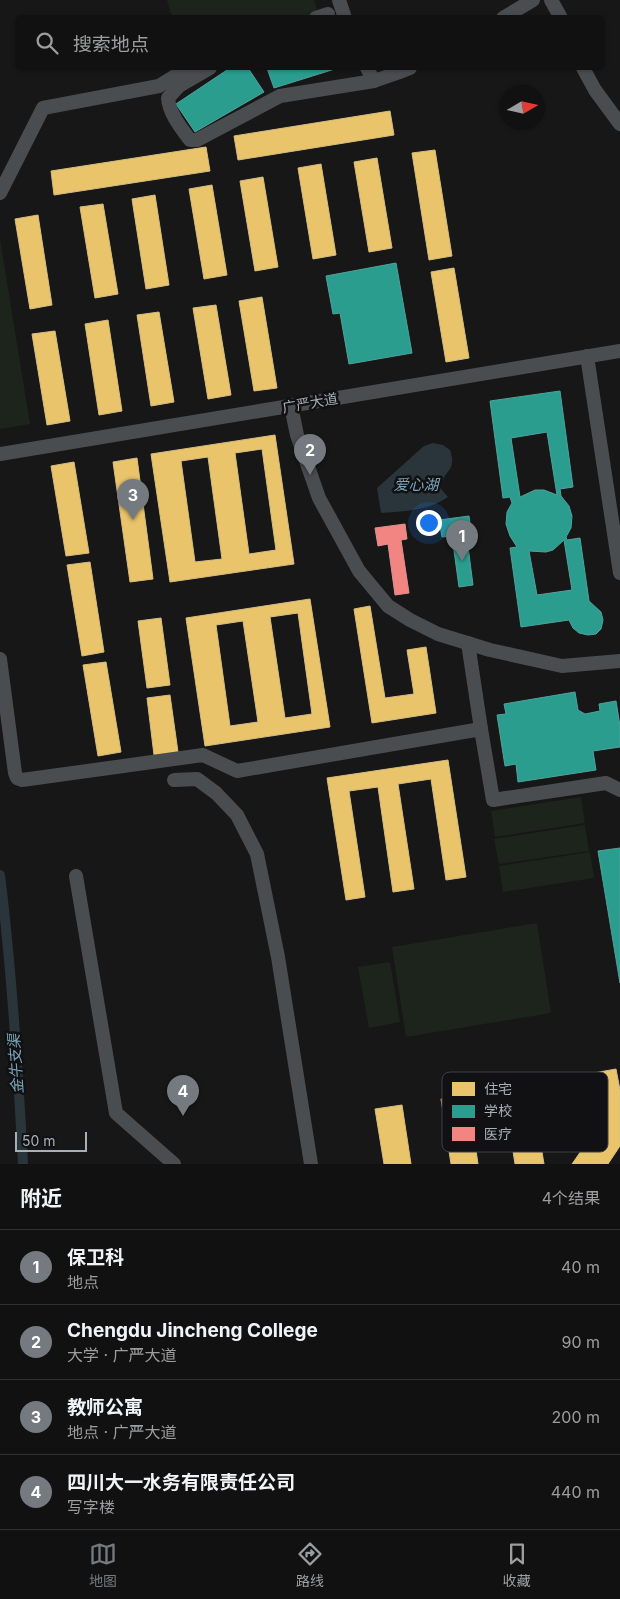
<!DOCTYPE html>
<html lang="zh">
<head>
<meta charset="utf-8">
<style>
  :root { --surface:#111; --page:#1e1f1f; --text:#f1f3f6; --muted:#9c9d9f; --line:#303131; --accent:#757a80 }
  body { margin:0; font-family:Inter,"Noto Sans SC",sans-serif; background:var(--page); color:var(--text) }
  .compass { position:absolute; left:500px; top:85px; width:45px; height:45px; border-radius:50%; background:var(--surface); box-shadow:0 1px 4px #0004; rotate:81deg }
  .scale { position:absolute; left:15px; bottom:12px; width:72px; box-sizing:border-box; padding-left:5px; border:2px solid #a7afb9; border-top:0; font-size:14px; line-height:18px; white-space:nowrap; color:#a7afb9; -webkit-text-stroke:4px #111113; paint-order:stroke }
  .you { position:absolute; left:428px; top:522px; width:18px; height:18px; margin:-12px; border:4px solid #fff; border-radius:50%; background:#1a73e8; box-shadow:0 0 0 8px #1a73e833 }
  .badge { display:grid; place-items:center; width:32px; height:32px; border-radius:50%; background:var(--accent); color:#fff; font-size:16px; font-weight:700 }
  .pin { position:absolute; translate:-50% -41px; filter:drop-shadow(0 1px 2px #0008) }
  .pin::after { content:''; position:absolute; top:26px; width:18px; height:15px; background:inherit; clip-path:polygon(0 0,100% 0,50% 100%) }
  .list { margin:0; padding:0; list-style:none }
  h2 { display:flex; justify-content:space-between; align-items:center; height:65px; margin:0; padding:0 20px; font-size:21px }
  h2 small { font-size:16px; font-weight:400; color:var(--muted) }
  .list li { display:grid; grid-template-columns:32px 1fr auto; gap:15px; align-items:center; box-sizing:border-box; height:75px; padding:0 20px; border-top:1px solid var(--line) }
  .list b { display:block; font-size:19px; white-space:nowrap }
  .list p { margin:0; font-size:16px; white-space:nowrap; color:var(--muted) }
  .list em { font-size:16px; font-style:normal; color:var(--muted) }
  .icon { flex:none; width:28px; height:28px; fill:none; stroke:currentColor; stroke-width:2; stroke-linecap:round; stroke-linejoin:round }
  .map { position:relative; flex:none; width:620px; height:1164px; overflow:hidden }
  .search { position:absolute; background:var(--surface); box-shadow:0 1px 4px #0004; left:15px; right:15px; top:15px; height:55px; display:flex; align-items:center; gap:12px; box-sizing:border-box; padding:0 18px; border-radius:8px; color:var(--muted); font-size:19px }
  .sheet { height:365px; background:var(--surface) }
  nav { display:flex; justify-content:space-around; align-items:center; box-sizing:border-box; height:70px; border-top:1px solid var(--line); background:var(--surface); font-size:14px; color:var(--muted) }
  nav a { display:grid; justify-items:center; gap:2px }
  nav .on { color:var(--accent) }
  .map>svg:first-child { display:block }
</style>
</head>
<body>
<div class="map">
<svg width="620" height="1164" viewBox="0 0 620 1164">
  <rect width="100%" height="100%" fill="#171717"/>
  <g fill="#1d241c">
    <polygon points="167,0 314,0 318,13 303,18 172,17"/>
    <polygon points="0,239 30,424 0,429"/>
    <polygon points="581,797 585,823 495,837 491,811"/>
    <polygon points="585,825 589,851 499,864 494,839"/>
    <polygon points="590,852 594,878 503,892 499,866"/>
    <polygon points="537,923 551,1013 406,1037 392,947"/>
    <polygon points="390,962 400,1022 369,1028 358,967"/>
  </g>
  <path fill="#29353a" d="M433,443L443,445L450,450C458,473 441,470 441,489L448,497C427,511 406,511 381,513L377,488L424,446Z"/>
  <g fill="#e9c46a" stroke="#d5be82" fill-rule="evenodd">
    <polygon points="390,111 394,135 238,160 234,136"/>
    <polygon points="206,147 210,171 54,195 51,171"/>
    <polygon points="435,150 452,256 429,260 412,153"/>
    <polygon points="377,158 392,248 369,252 354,162"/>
    <polygon points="321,164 336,255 313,259 298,168"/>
    <polygon points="263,177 278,267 255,271 240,181"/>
    <polygon points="212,185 227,275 204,279 189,189"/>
    <polygon points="155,195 169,285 146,289 132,199"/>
    <polygon points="103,204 118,294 95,298 80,207"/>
    <polygon points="38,215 52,305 30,309 15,219"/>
    <polygon points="454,268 469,358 446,362 431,272"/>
    <polygon points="262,297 277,388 254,391 239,301"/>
    <polygon points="216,305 231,395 208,399 193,308"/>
    <polygon points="159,312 174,402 151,406 137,315"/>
    <polygon points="108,320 122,411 99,415 85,324"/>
    <polygon points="55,331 70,421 47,425 32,334"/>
    <path d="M275,435L294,564L170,582L151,454ZM262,449L276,550L249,554L235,453ZM208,457L222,559L195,562L181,461Z"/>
    <polygon points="137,458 153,579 130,582 113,462"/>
    <polygon points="74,462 89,553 66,556 51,466"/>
    <polygon points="90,562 104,652 82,656 67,565"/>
    <path d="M310,599L330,727L205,746L186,618ZM298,613L312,714L285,718L270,617ZM243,621L258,722L230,726L216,625Z"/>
    <polygon points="370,606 385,698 414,694 407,650 426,647 436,713 372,723 354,609"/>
    <polygon points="161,618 170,685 147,688 138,621"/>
    <polygon points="106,662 121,752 98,756 83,665"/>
    <polygon points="170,695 178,752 154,755 147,698"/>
    <polygon points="448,760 466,877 446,880 431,779 398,784 414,889 393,892 378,787 349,791 365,897 346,900 327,778"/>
    <polygon points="616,1069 620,1090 620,1146 608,1164 572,1164 597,1128 588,1074"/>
    <polygon points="546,1080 570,1099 540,1140 544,1164 515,1164 510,1132"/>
    <polygon points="468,1095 478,1164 451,1164 441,1099"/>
    <polygon points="402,1105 411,1164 384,1164 375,1109"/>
  </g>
  <g fill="#2a9d8f" stroke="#50a29c" fill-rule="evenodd">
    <polygon points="230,68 248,68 264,92 195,132 176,104"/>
    <polygon points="267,68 338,68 274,88"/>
    <polygon points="396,263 412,353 349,364 340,313 333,314 326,276"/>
    <path d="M560,391L573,487L560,489L561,496L569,506L572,516L571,528L566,537L567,540L580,538L589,601L601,612L603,620L601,629L596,634L588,635L579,633L573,628L569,620L521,627L510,548L517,547L510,536L506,524L507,512L512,503L510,497L503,498L490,401ZM547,432L557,495L544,490H535L520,497L511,438ZM564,540L572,590L537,595L529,551L546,552L553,550Z"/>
    <polygon points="469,516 471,531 466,531 473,585 459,587 452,536 442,537 439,520"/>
    <polygon points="575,692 578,710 585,714 600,711 599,704 616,701 620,726 620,747 593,751 596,770 518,782 516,764 505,766 497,715 506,714 504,704"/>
    <polygon points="620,848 620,983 598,851"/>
  </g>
  <polygon fill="#f28482" stroke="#dc9192" points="405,524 407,539 401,540 409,593 395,595 388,544 378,546 375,528"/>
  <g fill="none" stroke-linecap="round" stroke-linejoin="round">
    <path stroke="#29353a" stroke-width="10" d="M0,875C12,971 18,1068 23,1164"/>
    <g stroke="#4a4d50" stroke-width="14">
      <polyline points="339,0 345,18"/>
      <polyline points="551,0 561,18"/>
      <polyline points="316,18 328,14"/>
      <polyline points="503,18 533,0"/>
      <path d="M210,68L179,86L168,98C169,113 181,128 190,140H197L280,96L374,81"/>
      <polyline points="367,68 374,81 397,73 410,68"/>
      <polyline points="583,68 595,90 620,124"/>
      <polyline points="0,193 43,108 159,86 188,68"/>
      <polyline points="587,356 620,573"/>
      <polyline points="291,406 297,435 319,498 359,571 388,606 410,620 438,634 490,650 562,666 620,661"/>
      <polyline points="0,454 620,351"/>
      <polyline points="468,643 481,729"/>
      <polyline points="0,659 15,773 17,778 22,780 203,755 237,771 481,729 493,800 606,783 620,790"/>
      <polyline points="174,780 197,779 216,793 237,815 257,854 278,957 311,1164"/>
      <polyline points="76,876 116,1113 174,1164"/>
    </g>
  </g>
  <g text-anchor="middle" stroke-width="5" stroke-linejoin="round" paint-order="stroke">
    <g font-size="14" fill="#a7afb9" stroke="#111113">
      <text transform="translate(310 403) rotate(-10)" y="5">广严大道</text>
    </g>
    <g font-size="15" font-style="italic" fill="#7ba5b7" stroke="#111113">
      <text x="416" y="490">爱心湖</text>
      <text transform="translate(16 1064) rotate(-94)" y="5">金牛支渠</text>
    </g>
  </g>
  <rect x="442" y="1072" width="166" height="80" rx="8" fill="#111113" stroke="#3e4045" stroke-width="1"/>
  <rect x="452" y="1082" width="23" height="14" fill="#e9c46a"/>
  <rect x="452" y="1105" width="23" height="13" fill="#2a9d8f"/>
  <rect x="452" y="1127" width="23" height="14" fill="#f28482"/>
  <g font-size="14" fill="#a7afb9">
    <text x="484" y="1094">住宅</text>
    <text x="484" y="1116">学校</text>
    <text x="484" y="1139">医疗</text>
  </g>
</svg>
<svg class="compass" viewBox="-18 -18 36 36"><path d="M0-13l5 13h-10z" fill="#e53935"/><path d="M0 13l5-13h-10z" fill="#9c9d9f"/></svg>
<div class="scale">50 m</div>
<div class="you"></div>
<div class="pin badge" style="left:462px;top:561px">1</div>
<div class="pin badge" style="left:310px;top:475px">2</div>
<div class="pin badge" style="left:133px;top:520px">3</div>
<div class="pin badge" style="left:183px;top:1116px">4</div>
<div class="search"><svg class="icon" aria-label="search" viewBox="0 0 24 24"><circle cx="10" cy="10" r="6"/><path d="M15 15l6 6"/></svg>搜索地点</div>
</div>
<section class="sheet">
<h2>附近<small>4个结果</small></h2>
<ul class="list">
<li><span class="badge">1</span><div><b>保卫科</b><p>地点</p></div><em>40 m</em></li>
<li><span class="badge">2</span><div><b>Chengdu Jincheng College</b><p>大学 · 广严大道</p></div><em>90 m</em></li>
<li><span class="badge">3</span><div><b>教师公寓</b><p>地点 · 广严大道</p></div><em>200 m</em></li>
<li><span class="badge">4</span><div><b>四川大一水务有限责任公司</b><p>写字楼</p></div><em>440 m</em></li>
</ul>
</section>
<nav>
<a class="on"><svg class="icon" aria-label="map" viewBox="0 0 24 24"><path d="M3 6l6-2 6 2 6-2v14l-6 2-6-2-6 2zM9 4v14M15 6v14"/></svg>地图</a>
<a><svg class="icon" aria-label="directions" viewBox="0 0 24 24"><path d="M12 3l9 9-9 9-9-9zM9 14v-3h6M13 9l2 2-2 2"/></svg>路线</a>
<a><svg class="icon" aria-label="saved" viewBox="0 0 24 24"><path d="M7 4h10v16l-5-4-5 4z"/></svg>收藏</a>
</nav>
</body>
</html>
